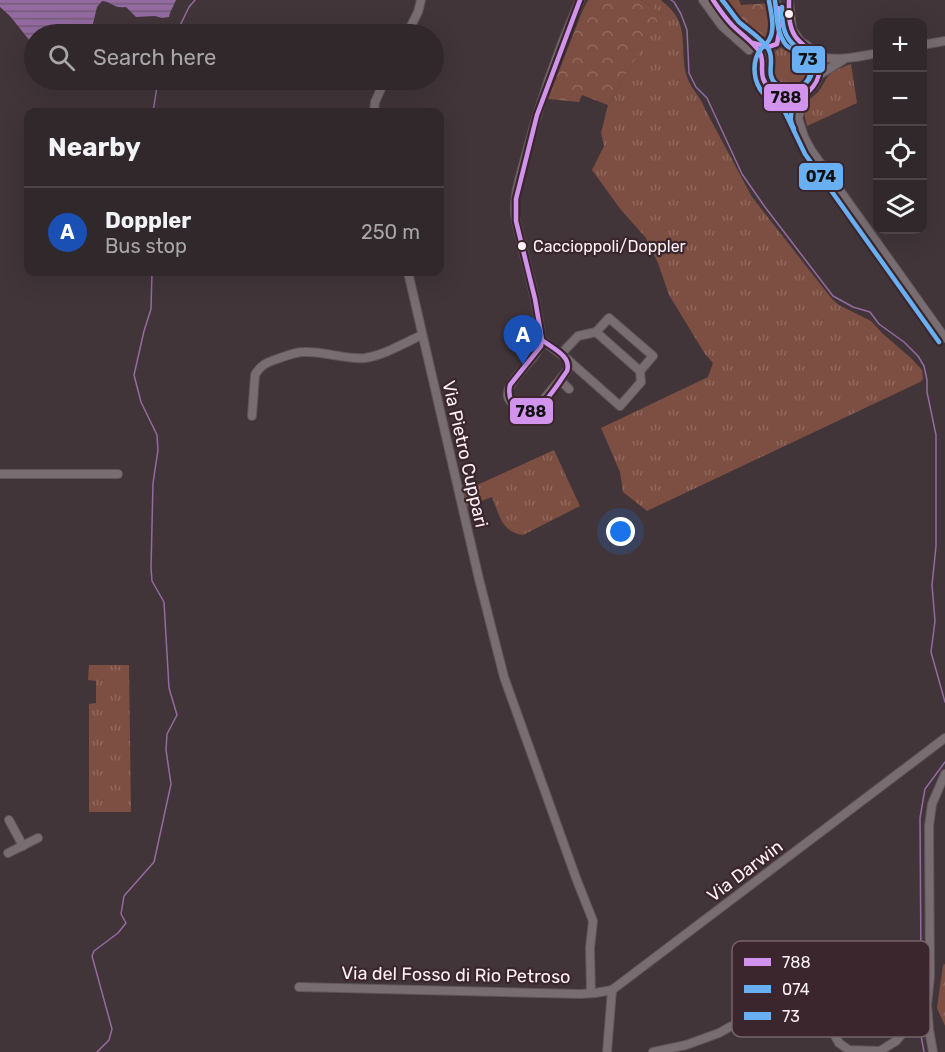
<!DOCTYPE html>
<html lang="en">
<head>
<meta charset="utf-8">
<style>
  :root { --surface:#31282b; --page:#393033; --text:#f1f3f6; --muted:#a8a6a9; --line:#4c4447; --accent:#bbafb3 }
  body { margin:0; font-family:Rubik,sans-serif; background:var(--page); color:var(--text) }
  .controls { position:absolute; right:18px; top:18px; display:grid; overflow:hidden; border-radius:12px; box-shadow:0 6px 24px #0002 }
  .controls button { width:54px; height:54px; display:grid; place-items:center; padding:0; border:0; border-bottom:2px solid var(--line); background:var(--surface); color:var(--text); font:30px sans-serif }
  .you { position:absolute; left:621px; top:532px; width:21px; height:21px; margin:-15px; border:4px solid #fff; border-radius:50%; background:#1a73e8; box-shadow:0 0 0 9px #1a73e833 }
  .badge { display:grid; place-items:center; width:39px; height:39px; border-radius:50%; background:var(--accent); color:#fff; font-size:20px; font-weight:700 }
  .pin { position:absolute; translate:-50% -50px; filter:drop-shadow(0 2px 3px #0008) }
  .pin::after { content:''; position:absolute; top:32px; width:21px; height:18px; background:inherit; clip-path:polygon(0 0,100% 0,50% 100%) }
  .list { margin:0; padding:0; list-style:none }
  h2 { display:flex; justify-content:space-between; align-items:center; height:78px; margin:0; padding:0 24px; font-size:26px }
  h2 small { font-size:20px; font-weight:400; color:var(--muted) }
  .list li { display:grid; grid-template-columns:39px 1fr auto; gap:18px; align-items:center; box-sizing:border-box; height:90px; padding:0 24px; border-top:2px solid var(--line) }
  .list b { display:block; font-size:22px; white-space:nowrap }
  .list p { margin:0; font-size:20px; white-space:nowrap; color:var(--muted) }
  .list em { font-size:20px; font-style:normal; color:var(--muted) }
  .icon { flex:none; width:33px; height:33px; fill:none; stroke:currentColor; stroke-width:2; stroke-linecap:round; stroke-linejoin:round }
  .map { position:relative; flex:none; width:945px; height:1052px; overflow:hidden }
  .search { position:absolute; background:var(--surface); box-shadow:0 6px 24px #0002; left:24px; top:24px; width:420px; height:66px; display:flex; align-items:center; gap:15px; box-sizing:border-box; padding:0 21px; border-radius:33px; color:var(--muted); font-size:22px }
  .panel { position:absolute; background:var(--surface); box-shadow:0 6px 24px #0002; left:24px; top:108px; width:420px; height:168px; border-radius:12px }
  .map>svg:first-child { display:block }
</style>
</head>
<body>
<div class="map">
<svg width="945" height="1052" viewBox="0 0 945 1052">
  <defs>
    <pattern id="grass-tufts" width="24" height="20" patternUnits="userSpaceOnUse" patternTransform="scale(1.5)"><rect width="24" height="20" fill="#7d4e42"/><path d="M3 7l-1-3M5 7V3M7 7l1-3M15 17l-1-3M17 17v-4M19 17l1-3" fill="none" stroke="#90685e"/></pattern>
    <pattern id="forest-firs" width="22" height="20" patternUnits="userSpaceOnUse" patternTransform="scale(1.5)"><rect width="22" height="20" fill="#7d4e42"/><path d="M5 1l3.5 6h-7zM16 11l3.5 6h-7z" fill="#90685e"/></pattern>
    <pattern id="park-crowns" width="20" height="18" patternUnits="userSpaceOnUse" patternTransform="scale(1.5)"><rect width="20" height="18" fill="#7d4e42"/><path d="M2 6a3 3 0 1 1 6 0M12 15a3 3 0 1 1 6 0" fill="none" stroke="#90685e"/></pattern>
    <pattern id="water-rules" width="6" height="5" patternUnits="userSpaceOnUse" patternTransform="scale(1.5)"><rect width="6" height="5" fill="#946ba0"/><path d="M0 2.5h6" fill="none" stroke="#745b79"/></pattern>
  </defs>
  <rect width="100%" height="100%" fill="#413539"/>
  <g fill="url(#grass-tufts)">
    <path d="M641,0H661C665,4 671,8 674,13C688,32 680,56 687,77C691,89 701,97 705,109L752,197L832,299L839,305L871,321L882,333L912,359L922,370L923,379L920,382L647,511L623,492L620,472L601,428L708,377L713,363L705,354L669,295L658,263L646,238L621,210L592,170L604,146L601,133L608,105L661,13Z"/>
    <circle cx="790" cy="70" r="24"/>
    <path d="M851,64L857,103L807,126C806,120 803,113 805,107C807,100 813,97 818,92C829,78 824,74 844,67L845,66Z"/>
    <path d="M554,450L580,506L523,535C502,533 499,514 492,497L466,507L464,491Z"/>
    <polygon points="89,665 129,665 131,812 89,812 89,704 96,703 96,681 88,680"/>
  </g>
  <polygon fill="url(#forest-firs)" points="945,964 945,1026 937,1008 943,965"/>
  <g fill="url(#park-crowns)">
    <polygon points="588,0 641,0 662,13 608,105 582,95 579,102 548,99 582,12"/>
    <path d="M721,0H739L741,5L773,3L776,34L774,38L768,42C750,42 731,13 721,0Z"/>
  </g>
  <path fill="url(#water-rules)" d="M0,0H176L170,13L169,17L162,18L155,16L136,17L126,7C113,9 113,2 102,1L97,7L91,32L94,34H34V44L30,41L10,16L0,7Z"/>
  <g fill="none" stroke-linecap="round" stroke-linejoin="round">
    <g stroke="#946ba0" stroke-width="1.5">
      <polyline points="671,0 674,2 681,14 687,30 689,73 696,87 707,98 742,174 765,207 833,296 853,307 870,312 879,324 904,342 918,356 924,366 927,380 927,392 936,435 936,546 932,585 935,621 931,652 945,702"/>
      <polyline points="176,34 189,7 195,0"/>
      <polyline points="153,112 158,80"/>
      <polyline points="918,1016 916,1008 921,963 920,818 925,789 945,762"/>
      <polyline points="919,1024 924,1052"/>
      <polyline points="97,1052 109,1040 112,1029 92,956 94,951 118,933 126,923 121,914 124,896 154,862 171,784 166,750 167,734 177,715 169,688 164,602 152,581 151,568 153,483 158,450 157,435 141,402 134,375 144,331 151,309 152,272"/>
    </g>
    <defs>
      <g id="minor">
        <polyline points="703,0 722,26 749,50"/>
        <polyline points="713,0 731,24 753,43 764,59"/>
        <polyline points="776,0 779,29 777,44"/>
        <polyline points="789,0 792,29 800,41"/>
        <polyline points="407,34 418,12 421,0"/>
        <circle cx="790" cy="69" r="29"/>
        <polyline points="922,45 945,41"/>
        <path d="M816,56C837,62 857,57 878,53"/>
        <polyline points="819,75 843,60"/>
        <polyline points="785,98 798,118 804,137 811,150 945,338"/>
        <polyline points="374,112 375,102 385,80"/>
        <polyline points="798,118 805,95"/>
        <polyline points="408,272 479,579 504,677 576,878 593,921 590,948 591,993"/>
        <polyline points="596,332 640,371"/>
        <polyline points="542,340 567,359 620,406 641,382 640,371 653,356 609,318 596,332 578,336 561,354"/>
        <path d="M567,359L569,365L567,371L535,410C527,414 524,413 517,408C514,405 509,401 508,397C504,381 540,358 542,340L535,299L516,221C512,201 519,181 524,162C538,107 557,52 580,0"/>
        <polyline points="560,380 569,389"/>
        <path d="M252,416L255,375C260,365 268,362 277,359C286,356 295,352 304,352C325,351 345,360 365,358C385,355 404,343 422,335"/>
        <polyline points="0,474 118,474"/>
        <polyline points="9,820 23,846"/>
        <polyline points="8,853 38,838"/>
        <polyline points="299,987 580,994 595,993 612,990 945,738"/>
        <polyline points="807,998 816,1001 820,1006 833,1032 839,1043 849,1050 880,1051 896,1041 913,1021 928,1017"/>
        <path d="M833,1032C843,1026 835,1014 848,1005L857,1007L874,1018L913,1021"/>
        <polyline points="607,1052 612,990"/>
        <polyline points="653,1052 686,1045 719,1033 809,983"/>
        <polyline points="933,1052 929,1029 927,1005 930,976 929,826 932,804 945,774"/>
      </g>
    </defs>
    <use href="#minor" stroke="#5f5458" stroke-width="10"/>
    <use href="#minor" stroke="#786d70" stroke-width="8"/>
    <defs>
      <g id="bus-1">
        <path d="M713,0C719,9 725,18 733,26C741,34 752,41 759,51C765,60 760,68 763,78C769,97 792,104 808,92C815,86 820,77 819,68C818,52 803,48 795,36C788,25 789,12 789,0"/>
        <polyline points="753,43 768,47 777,44 779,33 778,8"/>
        <path d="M542,340C552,348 572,356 567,371C557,385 544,409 526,413C513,407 507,399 510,385L541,346Z"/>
        <polyline points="542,340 535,299 516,221 516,199 537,115 580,0"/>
      </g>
      <g id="bus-2">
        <path d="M769,1C771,12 775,28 770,38C768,43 764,46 761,49C752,60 753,77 760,89C766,99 777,101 784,110L805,154L939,342"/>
        <path d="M782,7C782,17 782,29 788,38C795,50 813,56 812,71C811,81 805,83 799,89C795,95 791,109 791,116C790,120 792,125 794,129"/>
      </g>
      <path id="bus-3" d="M722,0C728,7 733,15 739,22C749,31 762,38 769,50C775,62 765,74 776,84C792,99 815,84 810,64C806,48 794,53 786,45C776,32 777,16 775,1"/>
    </defs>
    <use href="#bus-1" stroke="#3b262d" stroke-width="9"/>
    <use href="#bus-2" stroke="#3b262d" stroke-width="9"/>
    <use href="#bus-3" stroke="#3b262d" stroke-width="9"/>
    <use href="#bus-1" stroke="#d193ec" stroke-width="4.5"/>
    <use href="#bus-2" stroke="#69b0f2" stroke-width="4.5"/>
    <use href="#bus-3" stroke="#69b0f2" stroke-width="4.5"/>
  </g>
  <g fill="#fdf1f5" stroke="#3b262d" stroke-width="2">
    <circle cx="789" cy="14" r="5"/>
    <circle cx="522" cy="246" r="5"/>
  </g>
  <g text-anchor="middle" stroke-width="4.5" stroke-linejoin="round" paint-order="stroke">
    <g font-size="16" fill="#fdf1f5" stroke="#3b262d" text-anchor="start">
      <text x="533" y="252">Caccioppoli/Doppler</text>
    </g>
    <g font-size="18" fill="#fdf1f5" stroke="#3b262d">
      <text transform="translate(465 454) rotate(77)" y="6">Via Pietro Cuppari</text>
      <text transform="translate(745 871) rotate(-37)" y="6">Via Darwin</text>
      <text transform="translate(456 975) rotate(1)" y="6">Via del Fosso di Rio Petroso</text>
    </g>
  </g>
  <rect x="732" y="941" width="198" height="96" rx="9" fill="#3b262d" stroke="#756369" stroke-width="1.5"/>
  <rect x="744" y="958" width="27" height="8" fill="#d193ec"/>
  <rect x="744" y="985" width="27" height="8" fill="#69b0f2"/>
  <rect x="744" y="1012" width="27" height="8" fill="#69b0f2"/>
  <g font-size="16" fill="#fdf1f5">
    <text x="782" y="968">788</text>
    <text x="782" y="995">074</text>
    <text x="782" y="1022">73</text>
  </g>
  <g stroke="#3b262d" stroke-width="2">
    <rect x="791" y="45" width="35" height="29" rx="6" fill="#69b0f2"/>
    <rect x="763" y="83" width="46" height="29" rx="6" fill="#d193ec"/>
    <rect x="798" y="162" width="46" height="29" rx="6" fill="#69b0f2"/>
    <rect x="509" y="397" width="45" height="28" rx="6" fill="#d193ec"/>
  </g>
  <g font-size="16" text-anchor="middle" font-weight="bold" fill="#111">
    <text x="808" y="65">73</text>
    <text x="786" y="103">788</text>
    <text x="821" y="182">074</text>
    <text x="531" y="417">788</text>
  </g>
</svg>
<div class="controls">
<button>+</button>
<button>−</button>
<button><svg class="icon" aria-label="locate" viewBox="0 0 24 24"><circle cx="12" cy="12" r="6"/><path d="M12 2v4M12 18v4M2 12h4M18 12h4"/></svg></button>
<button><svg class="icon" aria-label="layers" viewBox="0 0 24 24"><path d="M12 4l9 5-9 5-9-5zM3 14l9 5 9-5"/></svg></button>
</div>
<div class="you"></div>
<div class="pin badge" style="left:523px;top:365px;background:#1a4fb4">A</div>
<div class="search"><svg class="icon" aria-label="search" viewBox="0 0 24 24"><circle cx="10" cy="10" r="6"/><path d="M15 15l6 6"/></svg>Search here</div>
<section class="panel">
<h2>Nearby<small></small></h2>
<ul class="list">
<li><span class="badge" style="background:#1a4fb4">A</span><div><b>Doppler</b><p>Bus stop</p></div><em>250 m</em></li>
</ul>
</section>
</div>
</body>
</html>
